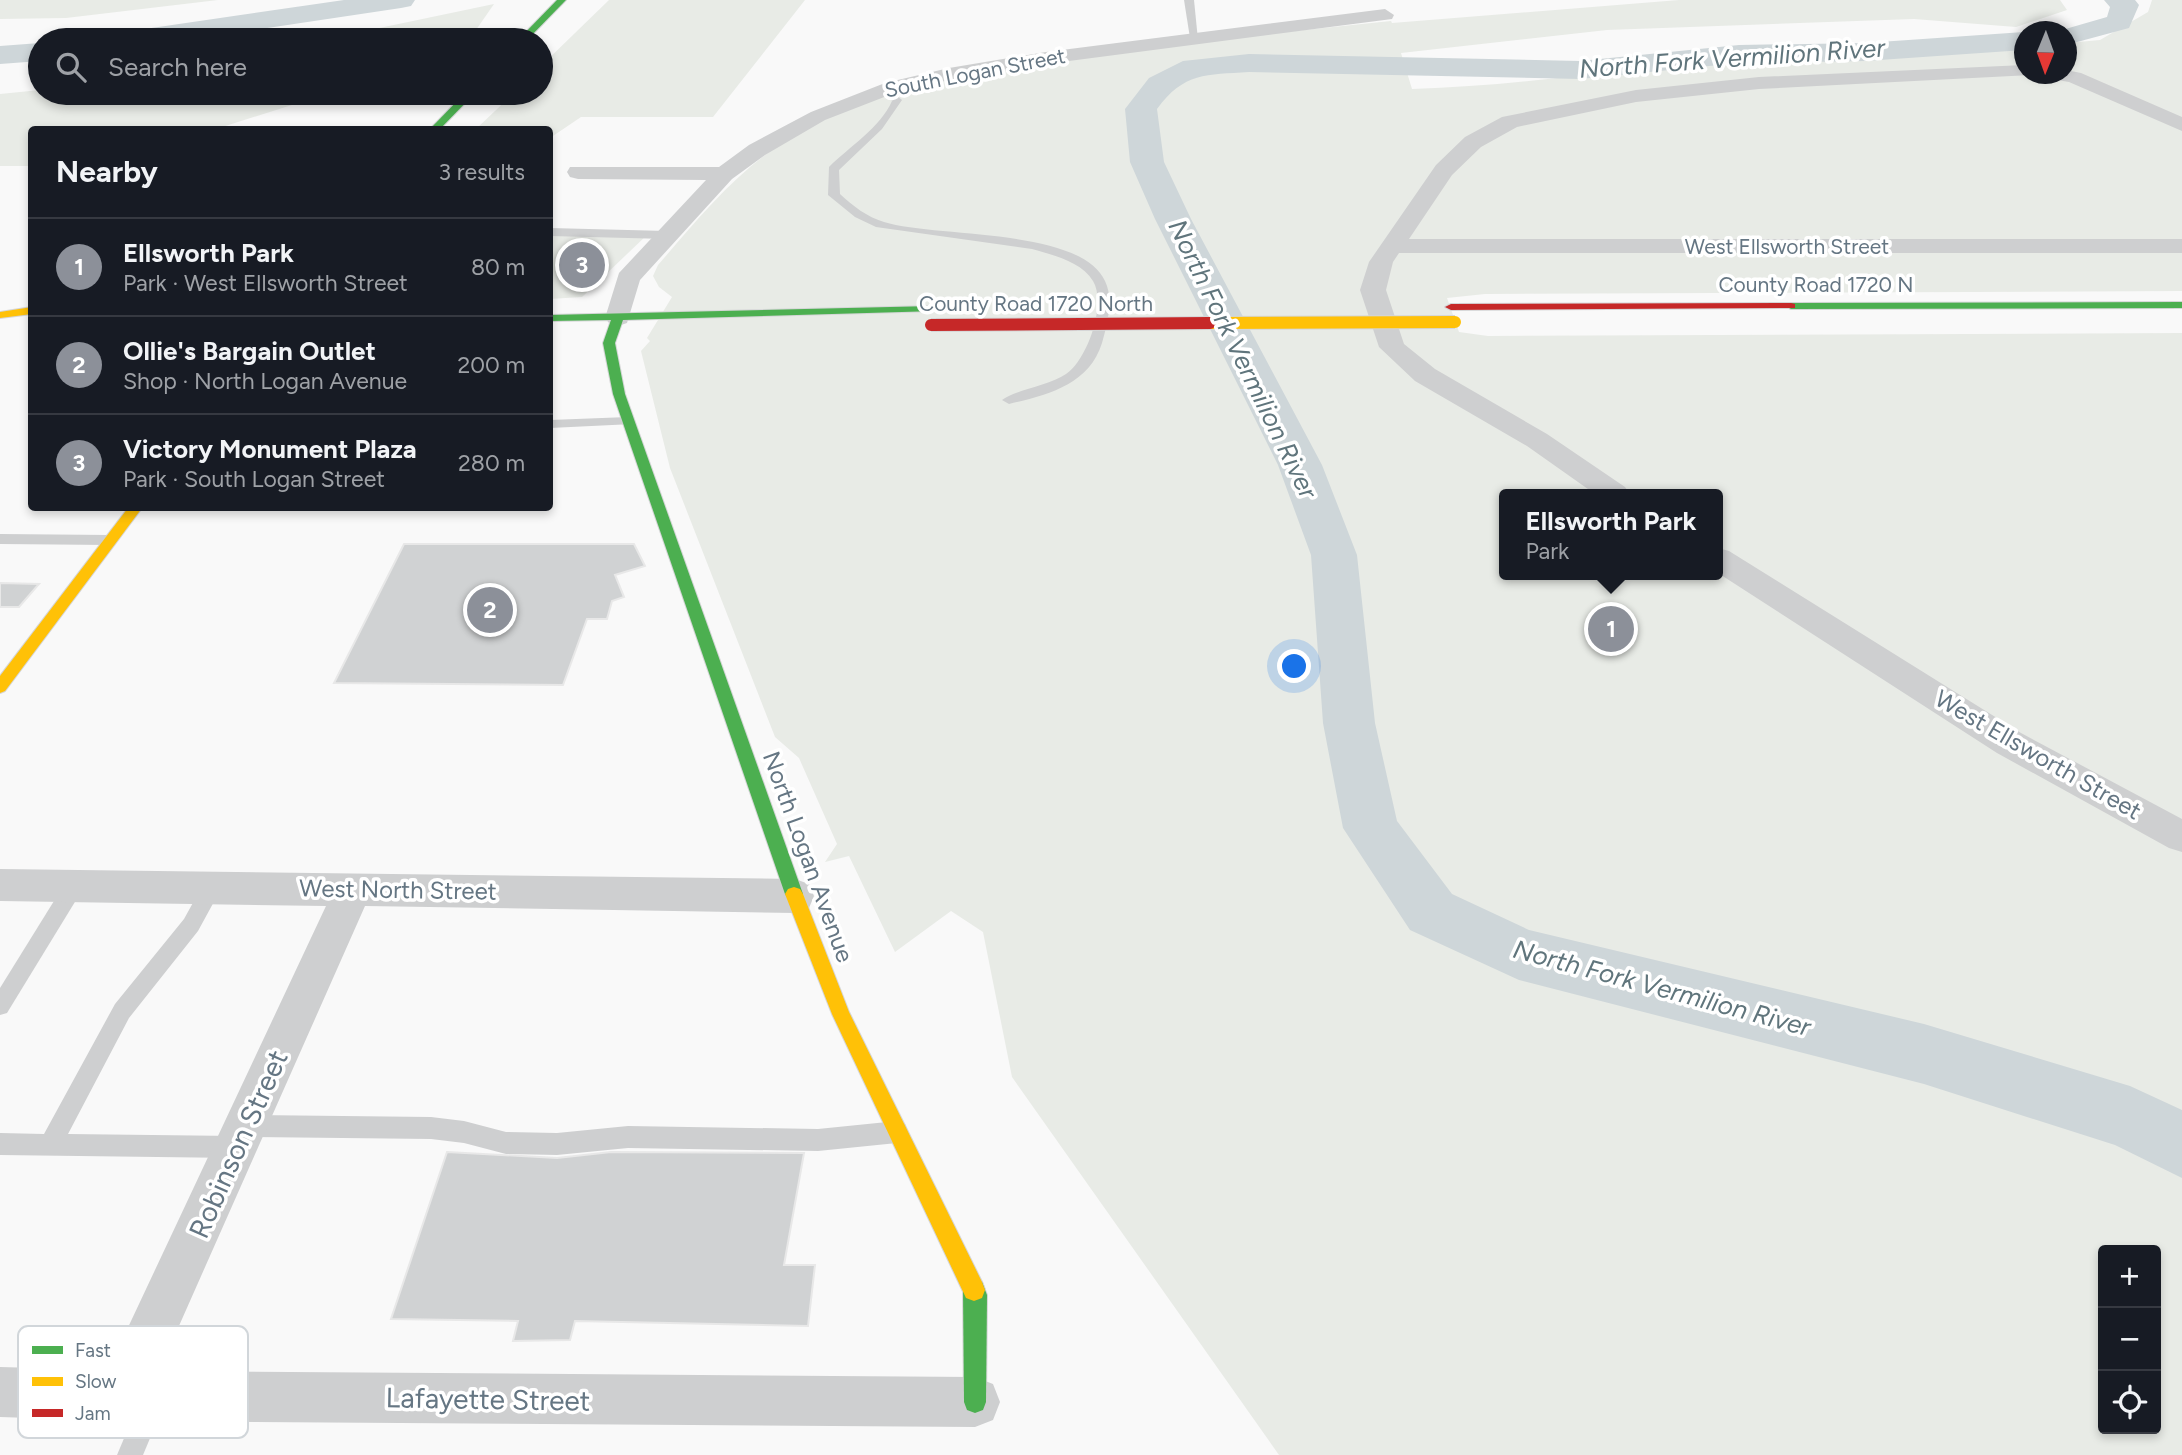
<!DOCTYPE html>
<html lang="en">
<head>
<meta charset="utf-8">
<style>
  :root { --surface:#171b24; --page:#20242c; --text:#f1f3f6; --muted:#9ea1a6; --line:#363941; --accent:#8c9099 }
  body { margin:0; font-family:Figtree,sans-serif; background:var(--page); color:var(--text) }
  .controls { position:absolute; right:21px; bottom:21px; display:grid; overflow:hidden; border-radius:7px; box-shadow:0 4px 10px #0003 }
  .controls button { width:63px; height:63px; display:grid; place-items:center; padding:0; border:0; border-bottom:2px solid var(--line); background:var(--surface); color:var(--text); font:35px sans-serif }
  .compass { position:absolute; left:2014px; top:21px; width:63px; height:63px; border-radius:50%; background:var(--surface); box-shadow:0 4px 10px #0003; rotate:181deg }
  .you { position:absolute; left:1295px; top:667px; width:24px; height:24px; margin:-18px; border:5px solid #fff; border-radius:50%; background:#1a73e8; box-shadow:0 0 0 10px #1a73e833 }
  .badge { display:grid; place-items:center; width:46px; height:46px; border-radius:50%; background:var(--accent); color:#fff; font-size:23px; font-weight:700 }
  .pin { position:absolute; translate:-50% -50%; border:4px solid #fff; box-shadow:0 2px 7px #0006 }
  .popup { position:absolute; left:1499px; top:489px; width:224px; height:91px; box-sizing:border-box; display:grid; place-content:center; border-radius:7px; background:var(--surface); filter:drop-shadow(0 2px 5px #0005); font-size:23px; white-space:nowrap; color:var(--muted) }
  .popup b { font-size:26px; color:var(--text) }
  .popup::after { content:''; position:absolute; left:50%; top:100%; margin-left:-14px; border:14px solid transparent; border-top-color:var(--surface) }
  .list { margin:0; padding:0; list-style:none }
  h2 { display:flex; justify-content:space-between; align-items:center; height:91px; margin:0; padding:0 28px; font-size:30px }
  h2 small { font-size:23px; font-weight:400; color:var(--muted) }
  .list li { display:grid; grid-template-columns:46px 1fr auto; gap:21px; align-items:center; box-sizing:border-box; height:98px; padding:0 28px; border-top:2px solid var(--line) }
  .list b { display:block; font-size:26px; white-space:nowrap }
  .list p { margin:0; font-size:23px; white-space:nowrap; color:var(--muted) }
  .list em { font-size:23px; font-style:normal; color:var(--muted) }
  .icon { flex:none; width:38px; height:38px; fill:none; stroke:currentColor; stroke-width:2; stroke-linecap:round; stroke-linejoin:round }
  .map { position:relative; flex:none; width:2182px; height:1455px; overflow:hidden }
  .search { position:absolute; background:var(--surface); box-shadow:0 4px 10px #0003; left:28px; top:28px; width:525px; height:77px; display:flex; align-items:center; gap:18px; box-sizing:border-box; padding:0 24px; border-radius:38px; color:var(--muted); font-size:26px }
  .panel { position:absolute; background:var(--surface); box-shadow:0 4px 10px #0003; left:28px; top:126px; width:525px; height:385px; border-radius:7px }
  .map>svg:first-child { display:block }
</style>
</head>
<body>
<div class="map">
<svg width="2182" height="1455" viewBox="0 0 2182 1455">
  <rect width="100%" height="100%" fill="#f9f9f9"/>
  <g fill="#e8ebe6" fill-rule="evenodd">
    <polygon points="0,0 218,0 66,18 0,19"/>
    <polygon points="609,0 805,0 713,117 581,117 550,138 550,130 476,129 514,93 541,93 541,66"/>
    <path d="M1679,0H2060L2067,10L2016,27L1914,19L1607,30L1401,53L1412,89C1519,86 1626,68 1734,60C1831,54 1928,55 2024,46V74H2066L2067,43L2100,40L2148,12L2152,0H2182V291L1485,294L1447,298L1459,332L1488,336L2182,333V1455H1279L1012,1077L983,932L951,911L895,952L849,856L825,862L837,844L799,758L775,737L670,468L641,351L650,341L647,338L672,297L659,287L653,276L658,265C692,226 724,186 765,155C858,86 985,70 1096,55C1194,41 1292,31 1391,21L1392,23ZM1504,494H1718V575H1504ZM2103,1250H2156V1429H2103Z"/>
    <polygon points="494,4 469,40 322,40"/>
    <polygon points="40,90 40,93 330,93 216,129 32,130 31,166 0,166 0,94"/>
    <polygon points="550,232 649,233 582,297 550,299"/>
  </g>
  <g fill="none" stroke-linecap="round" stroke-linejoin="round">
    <g fill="#ced6d9" fill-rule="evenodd">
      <polygon points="344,0 415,0 411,6 401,8 188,40 116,40 121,34 131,31"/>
      <polygon points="2104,0 2135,0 2139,5 2129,28 2066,45 2066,32 2055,32 2107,17 2110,7"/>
      <path d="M2024,32V50L1865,61L1739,63L1580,79L1249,72C1206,75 1184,72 1157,109L1164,162L1191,219L1322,465L1357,555L1375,723L1397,821L1452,894L1529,930L1924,1024L2130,1086L2182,1110V1178L2115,1145L1924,1084L1519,980L1410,930L1343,828L1323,723L1311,555L1278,465L1155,219L1130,162L1125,109L1149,78L1183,61L1249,54L1580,61L1739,45L1865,43Z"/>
      <polygon points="40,43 40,61 0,64 0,46"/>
    </g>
  </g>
  <g fill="#d0d2d3" stroke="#e8e8e8" stroke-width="2">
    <polygon points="404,544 634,544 645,566 615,575 624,597 612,601 607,619 587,619 563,685 334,683"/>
    <polygon points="0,583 39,584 19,607 0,607"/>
    <polygon points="447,1152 557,1158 611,1152 804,1153 784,1265 815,1265 808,1326 575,1321 570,1340 513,1341 518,1321 391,1319"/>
  </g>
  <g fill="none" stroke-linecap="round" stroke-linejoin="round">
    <defs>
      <g id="fast">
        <polygon points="557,0 566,0 527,40 518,40"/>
        <polygon points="465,93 475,93 439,130 429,130"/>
        <polygon points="2182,302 2182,308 1791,309 1785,306 1791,303"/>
        <polygon points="933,306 937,307 937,311 623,320 615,343 625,394 803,894 800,899 794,901 788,899 785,894 613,394 603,343 611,320 550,321 550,315"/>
        <polygon points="974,1279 982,1282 987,1295 986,1402 983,1410 975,1413 967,1410 964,1402 963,1290 966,1282"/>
      </g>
      <g id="slow">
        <polygon points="32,307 32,314 0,318 0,312"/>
        <polygon points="128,508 142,508 5,691 0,693 0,676"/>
        <polygon points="794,887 800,889 803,894 849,1012 982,1282 985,1290 982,1298 974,1301 966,1298 832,1014 785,894 788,889"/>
      </g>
      <polygon id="jam" points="1791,303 1795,304 1795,308 1451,310 1445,307 1451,304"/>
    </defs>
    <use href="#fast" stroke="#d5d6d7" stroke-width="2"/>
    <use href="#slow" stroke="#d5d6d7" stroke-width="2"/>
    <use href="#jam" stroke="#d5d6d7" stroke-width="2"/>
    <g fill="#cecfd0" fill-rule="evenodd">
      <polygon points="1184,0 1194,0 1198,40 1190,38"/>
      <path d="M885,86L902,100L882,129L839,170L840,194C853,206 867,217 884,222C935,238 1080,227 1105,281C1114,299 1107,325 1102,343C1089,385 1047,395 1009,404L1002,400C1014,390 1049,386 1066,374C1087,360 1107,304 1093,281C1081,261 1052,255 1032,249L876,227L855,217L828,195L829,167C850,146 880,128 892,101L880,89Z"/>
      <polygon points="550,228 667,231 673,235 667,239 550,236"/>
      <polygon points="628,417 633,418 633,424 550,428 550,420"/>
      <polygon points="0,534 110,535 118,540 110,545 0,544"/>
      <polygon points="74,878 81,880 84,886 81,892 7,1013 0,1015 0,988 67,880"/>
      <polygon points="212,879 219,881 222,887 198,931 129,1018 68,1134 236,1136 244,1139 247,1147 244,1155 236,1158 0,1155 0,1133 44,1134 115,1004 184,919 205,881"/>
      <polygon points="246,1115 431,1117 464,1121 506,1132 557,1133 628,1126 818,1129 897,1121 905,1124 908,1132 905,1140 897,1143 818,1151 628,1148 557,1155 506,1154 464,1143 431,1139 246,1137 238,1134 235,1126 238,1118"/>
      <polygon points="153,1387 162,1391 166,1400 143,1455 117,1455 144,1391"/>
    </g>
    <g fill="#cecfd0" fill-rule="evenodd">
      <polygon points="1385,9 1394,15 1392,19 1046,64 949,80 892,94 825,120 765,155 732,179 640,280 627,323 618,326 609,323 605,318 619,273 706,180 578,179 570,177 567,172 570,167 719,167 749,145 811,112 885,83 949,68 1046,52"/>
      <polygon points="2024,65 2024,74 2032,74 2031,75 1759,89 1636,102 1517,127 1481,147 1452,175 1409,239 2182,239 2182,253 1399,253 1393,262 1386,290 1404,344 1435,369 1547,434 1625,487 1630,494 1595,494 1527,446 1415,381 1379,347 1360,290 1369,262 1436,165 1465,137 1502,117 1636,90 1759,77"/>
      <polygon points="2066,70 2081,73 2182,117 2182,131 2069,82 2046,78 2043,74 2066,74"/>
      <polygon points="1718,548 1729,551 2021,733 2182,819 2182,852 2169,848 1997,753 1718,573"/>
      <polygon points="0,869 795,879 809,884 814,896 809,908 795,913 365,906 159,1371 975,1377 993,1384 1000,1402 993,1420 975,1427 122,1421 0,1417 0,1367 108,1370 326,906 0,901"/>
    </g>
    <use href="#fast" fill="#4caf50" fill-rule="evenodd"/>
    <use href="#slow" fill="#ffc107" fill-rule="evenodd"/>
    <use href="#jam" fill="#c62828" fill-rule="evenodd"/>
    <defs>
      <polyline id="slow-bridge" points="1210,323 1455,322"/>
      <polyline id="jam-bridge" points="931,325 1210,323"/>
    </defs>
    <use href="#slow-bridge" stroke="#d5d6d7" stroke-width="14" stroke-linecap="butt"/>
    <use href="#jam-bridge" stroke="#d5d6d7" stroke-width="14" stroke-linecap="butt"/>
    <use href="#slow-bridge" stroke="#ffc107" stroke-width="12"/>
    <use href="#jam-bridge" stroke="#c62828" stroke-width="12"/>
  </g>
  <g text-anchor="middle" stroke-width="7" stroke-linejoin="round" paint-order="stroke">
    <g font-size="21" fill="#657683" stroke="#fff">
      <text transform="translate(975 73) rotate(-11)" y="7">South Logan Street</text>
      <text x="1787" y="254">West Ellsworth Street</text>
      <text x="1816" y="292">County Road 1720 N</text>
      <text x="1036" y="311">County Road 1720 North</text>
    </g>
    <g font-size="24" fill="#657683" stroke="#fff">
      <text transform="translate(2038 755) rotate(30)" y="8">West Ellsworth Street</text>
      <text transform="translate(808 857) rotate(70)" y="8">North Logan Avenue</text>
      <text transform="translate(398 890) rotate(1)" y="8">West North Street</text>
    </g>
    <g font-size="26" font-style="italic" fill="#60757c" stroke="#fff">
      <text transform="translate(1732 58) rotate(-4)" y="9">North Fork Vermilion River</text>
      <text transform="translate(1243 359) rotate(64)" y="9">North Fork Vermilion River</text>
      <text transform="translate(1662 988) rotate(15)" y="9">North Fork Vermilion River</text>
    </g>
    <g font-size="28" fill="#657683" stroke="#fff">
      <text transform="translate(238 1144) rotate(-66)" y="10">Robinson Street</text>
      <text transform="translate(488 1399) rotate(1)" y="10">Lafayette Street</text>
    </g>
  </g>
  <rect x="18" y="1326" width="230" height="112" rx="10" fill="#fff" stroke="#d1d6da" stroke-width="2"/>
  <rect x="32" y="1346" width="31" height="8" fill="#4caf50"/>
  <rect x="32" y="1377" width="31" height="9" fill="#ffc107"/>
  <rect x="32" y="1409" width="31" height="8" fill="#c62828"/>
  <g font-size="19" fill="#657683">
    <text x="75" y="1357">Fast</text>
    <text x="75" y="1388">Slow</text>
    <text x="75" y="1420">Jam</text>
  </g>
</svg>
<div class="controls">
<button>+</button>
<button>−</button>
<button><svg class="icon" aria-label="locate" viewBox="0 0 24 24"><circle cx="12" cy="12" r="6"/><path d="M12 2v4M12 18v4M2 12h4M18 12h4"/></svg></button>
</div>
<svg class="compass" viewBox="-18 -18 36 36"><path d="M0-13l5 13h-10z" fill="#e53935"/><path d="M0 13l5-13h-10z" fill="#9ea1a6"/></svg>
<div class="you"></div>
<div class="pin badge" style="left:1611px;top:629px">1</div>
<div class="popup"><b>Ellsworth Park</b>Park</div>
<div class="pin badge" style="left:490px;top:610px">2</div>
<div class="pin badge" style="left:582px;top:265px">3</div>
<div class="search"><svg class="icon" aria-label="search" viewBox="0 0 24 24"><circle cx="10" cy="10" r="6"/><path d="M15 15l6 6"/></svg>Search here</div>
<section class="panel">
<h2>Nearby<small>3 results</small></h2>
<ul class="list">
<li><span class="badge">1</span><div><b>Ellsworth Park</b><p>Park · West Ellsworth Street</p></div><em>80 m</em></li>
<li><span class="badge">2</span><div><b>Ollie's Bargain Outlet</b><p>Shop · North Logan Avenue</p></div><em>200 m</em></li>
<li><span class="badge">3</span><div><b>Victory Monument Plaza</b><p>Park · South Logan Street</p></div><em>280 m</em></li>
</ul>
</section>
</div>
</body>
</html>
